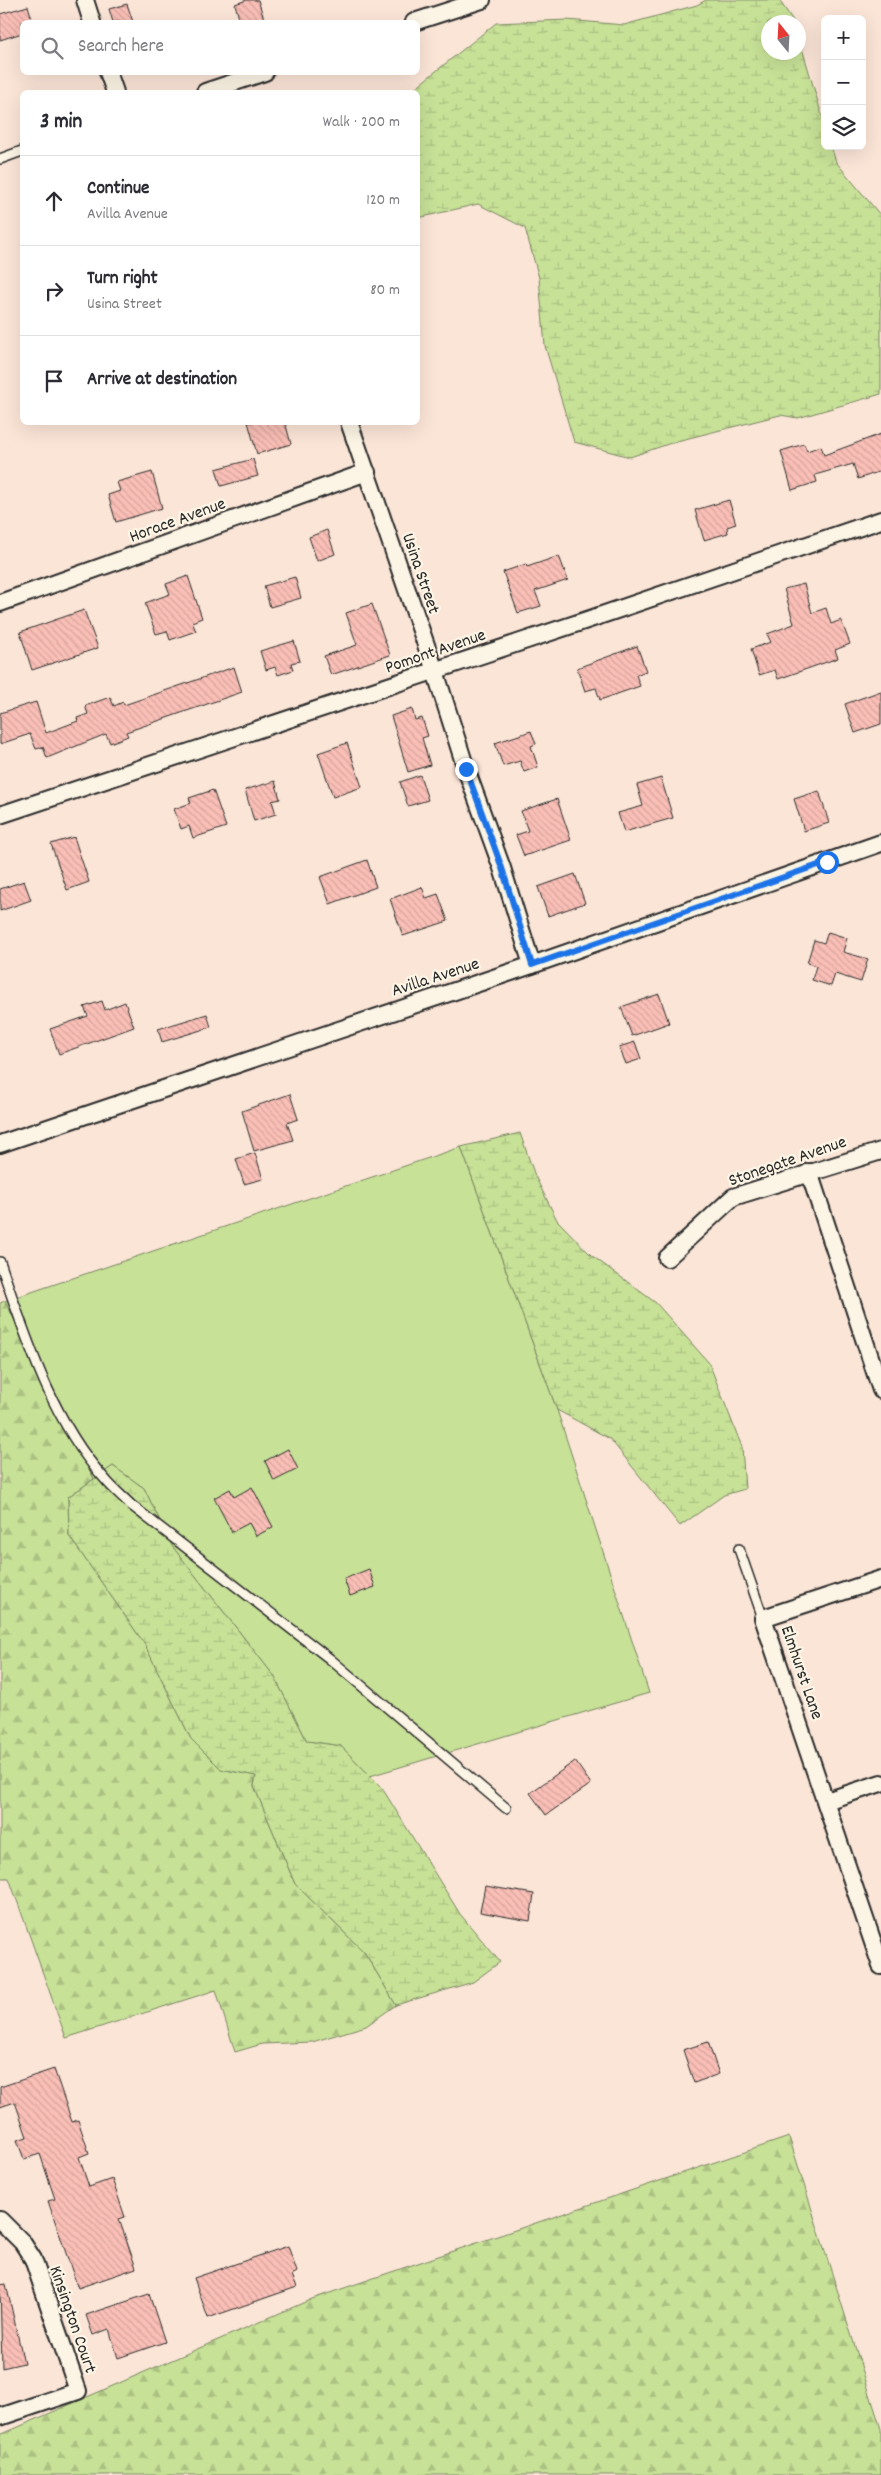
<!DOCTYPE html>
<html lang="en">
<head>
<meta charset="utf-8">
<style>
  :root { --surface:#fff; --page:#f2f2f3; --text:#2b2b33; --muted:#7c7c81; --line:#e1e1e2 }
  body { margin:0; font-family:Dekko,sans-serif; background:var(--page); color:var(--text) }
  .controls { position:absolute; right:15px; top:15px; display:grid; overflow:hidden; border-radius:8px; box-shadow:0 5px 20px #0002 }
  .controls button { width:45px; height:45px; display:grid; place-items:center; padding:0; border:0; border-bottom:1px solid var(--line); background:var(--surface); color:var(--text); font:25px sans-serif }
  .compass { position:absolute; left:761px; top:15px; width:45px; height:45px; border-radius:50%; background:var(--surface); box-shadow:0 5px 20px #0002; rotate:342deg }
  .stop { position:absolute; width:15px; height:15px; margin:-11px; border:4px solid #1a73e8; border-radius:50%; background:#fff }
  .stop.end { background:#1a73e8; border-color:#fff; box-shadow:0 1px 5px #0008 }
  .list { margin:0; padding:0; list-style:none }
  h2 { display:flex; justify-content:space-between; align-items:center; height:65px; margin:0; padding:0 20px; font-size:21px }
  h2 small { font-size:16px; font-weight:400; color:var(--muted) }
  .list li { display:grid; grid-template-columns:32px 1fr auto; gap:15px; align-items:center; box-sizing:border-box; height:90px; padding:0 20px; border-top:1px solid var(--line) }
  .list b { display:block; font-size:19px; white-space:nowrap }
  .list p { margin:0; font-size:16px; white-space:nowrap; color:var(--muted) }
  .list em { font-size:16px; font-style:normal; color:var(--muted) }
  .icon { flex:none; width:28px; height:28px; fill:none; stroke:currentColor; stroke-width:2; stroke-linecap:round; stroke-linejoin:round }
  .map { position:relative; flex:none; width:881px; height:2475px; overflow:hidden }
  .search { position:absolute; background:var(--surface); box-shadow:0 5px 20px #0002; left:20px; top:20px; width:400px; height:55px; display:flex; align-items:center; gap:12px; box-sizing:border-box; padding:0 18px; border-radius:8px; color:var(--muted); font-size:19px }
  .panel { position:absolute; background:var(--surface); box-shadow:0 5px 20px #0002; left:20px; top:90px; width:400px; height:335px; border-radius:8px }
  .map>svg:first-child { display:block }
</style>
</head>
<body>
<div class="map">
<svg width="881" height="2475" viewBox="0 0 881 2475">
  <defs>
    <pattern id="forest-firs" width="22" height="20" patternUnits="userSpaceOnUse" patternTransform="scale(1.25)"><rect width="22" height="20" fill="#c7e197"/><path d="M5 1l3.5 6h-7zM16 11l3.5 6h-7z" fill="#abc182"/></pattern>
    <pattern id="wetland-marsh" width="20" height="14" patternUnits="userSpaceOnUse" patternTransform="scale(1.25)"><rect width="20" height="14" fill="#c7e197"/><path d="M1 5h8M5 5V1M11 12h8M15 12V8" fill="none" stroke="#abc182"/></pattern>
    <pattern id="building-back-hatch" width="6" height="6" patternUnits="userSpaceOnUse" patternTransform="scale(1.25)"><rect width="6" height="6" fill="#fabfb6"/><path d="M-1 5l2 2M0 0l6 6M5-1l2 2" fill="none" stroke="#d6a49d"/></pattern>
  </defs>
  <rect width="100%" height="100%" fill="#fbe5d7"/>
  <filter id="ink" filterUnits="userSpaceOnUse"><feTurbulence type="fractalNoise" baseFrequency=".02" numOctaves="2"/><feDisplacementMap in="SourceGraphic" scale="10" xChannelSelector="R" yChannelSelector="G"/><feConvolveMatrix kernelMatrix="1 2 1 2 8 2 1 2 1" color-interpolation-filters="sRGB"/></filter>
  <g filter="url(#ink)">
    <polygon fill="#c7e197" stroke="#798661" points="461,1147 557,1410 649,1693 370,1776 341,1746 307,1741 274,1676 172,1546 144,1488 113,1466 94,1479 5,1301"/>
    <g fill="url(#forest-firs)" stroke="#798661">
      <polygon points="5,1301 94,1479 68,1497 69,1536 144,1643 191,1739 221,1769 256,1776 254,1786 295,1884 365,1953 396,2005 366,2026 312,2042 262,2044 235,2052 216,1990 66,2038 9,1878 0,1878 0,1303"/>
      <polygon points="789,2137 881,2429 881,2475 0,2475 0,2435 312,2299"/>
    </g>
    <g fill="url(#wetland-marsh)" stroke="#798661">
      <polygon points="706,0 779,0 794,22 768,22 768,52 798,52 799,38 825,126 825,146 831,146 836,162 881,216 881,394 798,418 780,415 677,441 630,457 574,442 545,346 539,278 525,228 478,204 418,218 418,92 410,92 496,23 567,20 624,25 697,5"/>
      <polygon points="520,1133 535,1176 557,1220 591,1255 656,1303 709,1363 742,1447 745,1489 724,1495 680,1526 610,1439 557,1410 461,1147"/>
      <polygon points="113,1466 144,1488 172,1546 274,1676 307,1741 341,1746 382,1788 460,1914 500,1962 473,1982 396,2005 365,1953 295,1884 254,1786 256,1776 221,1769 191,1739 144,1643 69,1536 68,1497"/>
    </g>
    <g fill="url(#building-back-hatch)" stroke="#2b2b2b">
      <polygon points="247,0 258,0 265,22 240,22 235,4"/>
      <polygon points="127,4 133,22 113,22 109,9"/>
      <polygon points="28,6 33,22 22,22 22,33 0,40 0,14"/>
      <polygon points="248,422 285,422 291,444 257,454"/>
      <polygon points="881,434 881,471 858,479 853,464 815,475 817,482 792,490 781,451 804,444 807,451 821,446 824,455"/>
      <polygon points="253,459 258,476 221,486 216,469"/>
      <polygon points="152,472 162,508 116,522 108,495 120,491 117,482"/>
      <polygon points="729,500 736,524 727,527 728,533 704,540 695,510"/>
      <polygon points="327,530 335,554 317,561 309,537"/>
      <polygon points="559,556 568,580 535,591 541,606 518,613 503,572 526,564 527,567"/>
      <polygon points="188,576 202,618 192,622 196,631 170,640 167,631 156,634 145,603 170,594 166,584"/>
      <polygon points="295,577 301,598 270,607 264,586"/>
      <polygon points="804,584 812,613 826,608 831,624 841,620 850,644 835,650 838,658 801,671 778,679 775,670 759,675 751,649 771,642 767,634 794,624 784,589"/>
      <polygon points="372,604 390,655 331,675 324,656 357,645 346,613"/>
      <polygon points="84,610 98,648 32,670 20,632"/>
      <polygon points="294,641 300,661 291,663 293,670 278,675 275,667 266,670 260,651"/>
      <polygon points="637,646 646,671 636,675 640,686 600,700 596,688 585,691 577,668"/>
      <polygon points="234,667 242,692 126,732 128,736 110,743 106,734 47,758 43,747 36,749 30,734 0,744 0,713 36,702 46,733 78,721 77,718 88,714 85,706 110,697 114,706 123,702 124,705"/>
      <polygon points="881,691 881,724 855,733 845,704"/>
      <polygon points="412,709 415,720 422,718 428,736 422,738 430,765 408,772 391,716"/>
      <polygon points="531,731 536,744 531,746 538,767 524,772 520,761 503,766 495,743"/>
      <polygon points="347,743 362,787 333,797 318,753"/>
      <polygon points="420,775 428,800 408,806 400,782"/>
      <polygon points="661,778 673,818 624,832 618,813 643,806 637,785"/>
      <polygon points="275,781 280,799 272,801 276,814 254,821 245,790"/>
      <polygon points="213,790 226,827 193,838 189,826 181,829 174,809 191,803 189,798"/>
      <polygon points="819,791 829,823 804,831 794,799"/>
      <polygon points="557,799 571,840 524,856 516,835 528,831 521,811"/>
      <polygon points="74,837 89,882 67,890 51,844"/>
      <polygon points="367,860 376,887 330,904 320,877"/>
      <polygon points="575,874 585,903 548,916 538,887"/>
      <polygon points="24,881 31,900 0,911 0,889"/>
      <polygon points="422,887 426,898 438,894 448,921 403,936 390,899"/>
      <polygon points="828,932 847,938 843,952 868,959 861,982 835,974 831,986 812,980 816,966 807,963 814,940 824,943"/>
      <polygon points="659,994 669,1023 632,1036 621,1007"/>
      <polygon points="102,1001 105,1010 125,1002 134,1027 59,1054 50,1029 88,1016 84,1007"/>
      <polygon points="207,1014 211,1027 162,1042 158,1029"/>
      <polygon points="635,1042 641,1059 626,1064 619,1047"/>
      <polygon points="290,1094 298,1119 287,1123 293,1140 254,1151 242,1111"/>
      <polygon points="255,1153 263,1179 244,1184 236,1159"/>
      <polygon points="288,1449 298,1469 274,1481 265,1461"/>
      <polygon points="252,1487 273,1527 256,1536 249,1523 232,1532 214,1498 230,1489 234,1497"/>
      <polygon points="369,1569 375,1587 350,1596 344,1579"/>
      <polygon points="575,1761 591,1784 546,1815 530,1793"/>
      <polygon points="485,1886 534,1894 530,1921 480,1912"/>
      <polygon points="708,2042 719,2074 694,2083 683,2050"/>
      <polygon points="54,2069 72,2122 78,2120 89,2153 79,2157 89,2187 112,2179 125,2217 119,2219 136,2268 78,2288 48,2201 55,2199 40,2154 24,2159 17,2140 27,2137 15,2102 0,2107 0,2087"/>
      <polygon points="288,2246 297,2272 292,2275 297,2287 208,2318 194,2278"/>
      <polygon points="6,2284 24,2363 2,2368 0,2285"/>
      <polygon points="149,2294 165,2342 118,2358 109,2329 93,2335 86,2315"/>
    </g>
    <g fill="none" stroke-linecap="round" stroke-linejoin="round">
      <defs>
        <g id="service">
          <polyline points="0,159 22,151"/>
          <path d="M0,1262C25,1334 51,1420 104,1478C112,1488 122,1496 131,1505L330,1659L506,1808"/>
          <polyline points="739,1549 763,1618"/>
        </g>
        <g id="minor">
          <polyline points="85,0 92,22"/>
          <polyline points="414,22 482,0"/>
          <polyline points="108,72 115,92"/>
          <polyline points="205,92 265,72"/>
          <polyline points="349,422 435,671 466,769 502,868 532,965"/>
          <polyline points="0,603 367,472"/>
          <polyline points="0,815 590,619 881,520"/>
          <polyline points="0,1144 532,965 881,843"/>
          <polyline points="809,1172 881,1390"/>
          <polyline points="667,1258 733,1197 881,1151"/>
          <polyline points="881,1579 763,1618 881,1966"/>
          <polyline points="826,1801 881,1783"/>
          <polyline points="0,2220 22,2242 33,2259 78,2391 0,2417"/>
        </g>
      </defs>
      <use href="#service" stroke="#2b2b2b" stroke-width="12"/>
      <use href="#minor" stroke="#2b2b2b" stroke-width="20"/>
      <use href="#service" stroke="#fcf5e5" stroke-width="9"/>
      <use href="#minor" stroke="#fcf5e5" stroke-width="16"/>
    </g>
  </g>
  <g fill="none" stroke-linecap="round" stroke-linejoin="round" filter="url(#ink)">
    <polyline stroke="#1a73e8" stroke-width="6" points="466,769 502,868 532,965 827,862"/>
  </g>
  <g text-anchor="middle" stroke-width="4.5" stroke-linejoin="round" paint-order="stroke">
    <g font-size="18" fill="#2b2b2b" stroke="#fcf5e5">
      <text transform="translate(177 519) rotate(-20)" y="6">Horace Avenue</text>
      <text transform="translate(422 573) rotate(71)" y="6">Usina Street</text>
      <text transform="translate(435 650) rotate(-19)" y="6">Pomont Avenue</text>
      <text transform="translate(435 976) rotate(-18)" y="6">Avilla Avenue</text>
      <text transform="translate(787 1160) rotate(-19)" y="6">Stonegate Avenue</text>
      <text transform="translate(803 1672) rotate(71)" y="6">Elmhurst Lane</text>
      <text transform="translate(74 2319) rotate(71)" y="6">Kinsington Court</text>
    </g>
  </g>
</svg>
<div class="controls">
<button>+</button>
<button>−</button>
<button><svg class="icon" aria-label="layers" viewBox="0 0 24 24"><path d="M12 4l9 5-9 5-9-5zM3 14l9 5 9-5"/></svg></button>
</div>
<svg class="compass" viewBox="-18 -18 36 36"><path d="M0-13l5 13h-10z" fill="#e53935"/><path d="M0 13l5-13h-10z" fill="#7c7c81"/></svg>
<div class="stop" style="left:827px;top:862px"></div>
<div class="stop end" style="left:466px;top:769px"></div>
<div class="search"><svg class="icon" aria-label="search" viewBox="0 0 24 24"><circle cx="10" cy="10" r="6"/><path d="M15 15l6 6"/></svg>Search here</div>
<section class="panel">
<h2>3 min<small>Walk · 200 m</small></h2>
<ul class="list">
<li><svg class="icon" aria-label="ahead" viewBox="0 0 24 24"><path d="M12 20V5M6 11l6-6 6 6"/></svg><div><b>Continue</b><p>Avilla Avenue</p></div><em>120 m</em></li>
<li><svg class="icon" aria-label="right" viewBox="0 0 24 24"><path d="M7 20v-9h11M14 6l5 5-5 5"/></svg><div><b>Turn right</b><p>Usina Street</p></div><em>80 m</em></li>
<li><svg class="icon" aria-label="arrive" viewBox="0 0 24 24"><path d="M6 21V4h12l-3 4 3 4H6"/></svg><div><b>Arrive at destination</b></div></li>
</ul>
</section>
</div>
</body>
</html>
